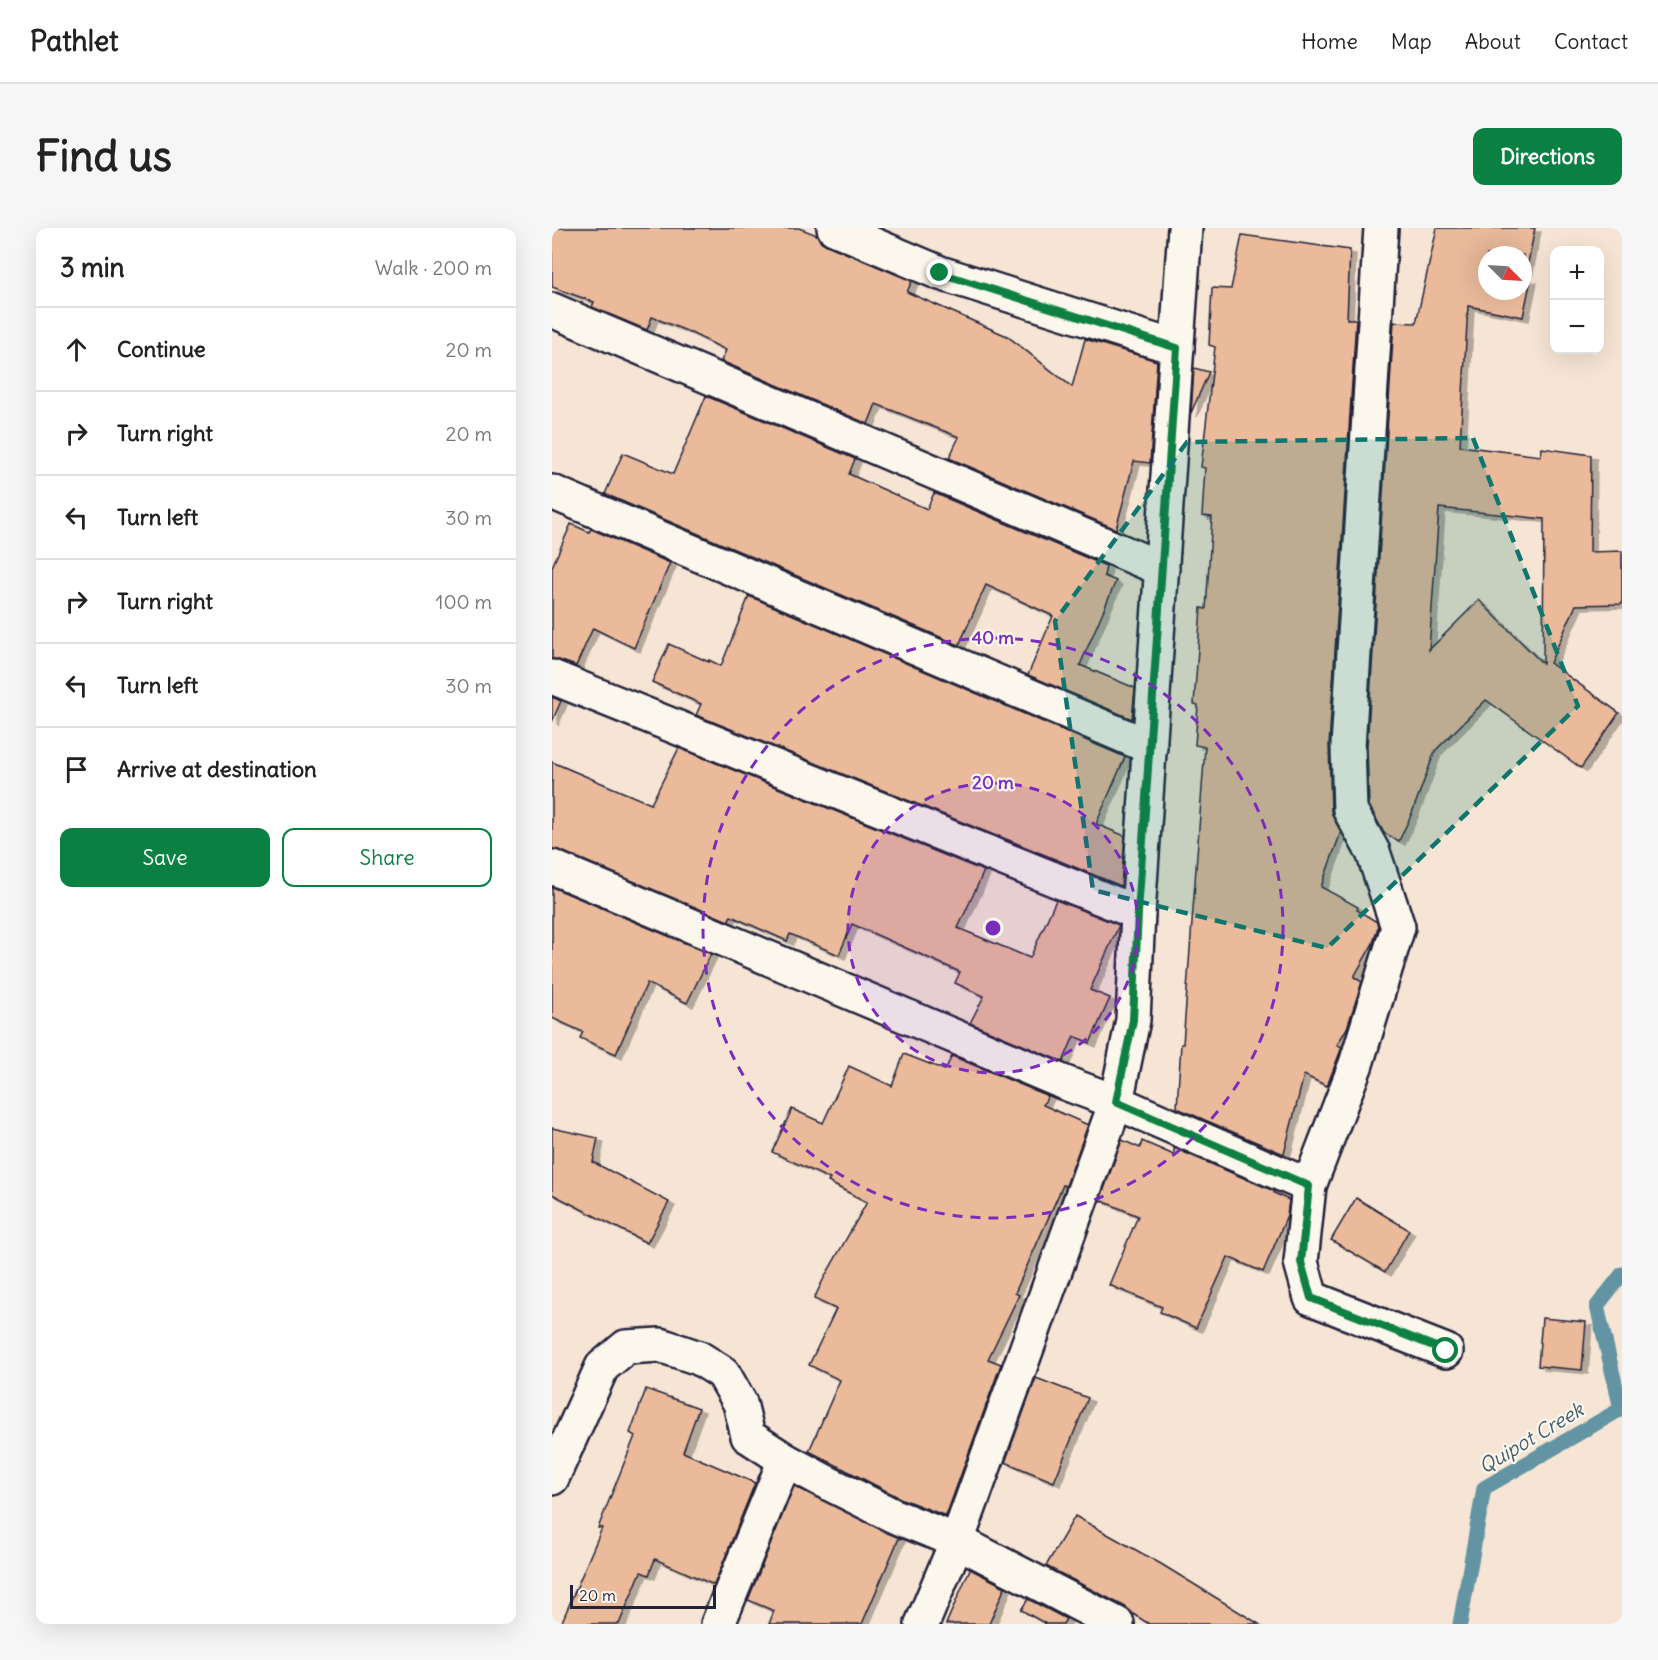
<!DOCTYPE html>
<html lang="en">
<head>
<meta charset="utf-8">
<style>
  :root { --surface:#fff; --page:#f6f6f6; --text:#222; --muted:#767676; --line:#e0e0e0; --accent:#0b8043 }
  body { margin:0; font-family:Delius,sans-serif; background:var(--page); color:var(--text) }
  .controls { position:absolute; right:18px; top:18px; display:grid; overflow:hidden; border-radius:12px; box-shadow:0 6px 24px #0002 }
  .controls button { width:54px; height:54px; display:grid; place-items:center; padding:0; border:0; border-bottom:2px solid var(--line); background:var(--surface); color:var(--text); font:30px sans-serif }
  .compass { position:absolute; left:926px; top:18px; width:54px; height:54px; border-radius:50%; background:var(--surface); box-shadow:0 6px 24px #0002; rotate:114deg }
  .scale { position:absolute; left:18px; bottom:15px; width:146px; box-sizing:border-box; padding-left:6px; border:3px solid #22223b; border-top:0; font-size:16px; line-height:21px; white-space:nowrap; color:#22223b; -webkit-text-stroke:4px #fbf7ec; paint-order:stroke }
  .stop { position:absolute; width:18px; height:18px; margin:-14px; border:4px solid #0b8043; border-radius:50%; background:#fff }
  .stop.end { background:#0b8043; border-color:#fff; box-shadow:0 2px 6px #0008 }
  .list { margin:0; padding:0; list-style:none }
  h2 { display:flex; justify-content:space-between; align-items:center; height:78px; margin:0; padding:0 24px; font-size:26px }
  h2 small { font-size:20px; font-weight:400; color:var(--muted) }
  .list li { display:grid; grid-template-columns:39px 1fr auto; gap:18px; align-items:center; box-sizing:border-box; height:84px; padding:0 24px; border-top:2px solid var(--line) }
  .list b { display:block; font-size:22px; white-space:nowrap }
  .list em { font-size:20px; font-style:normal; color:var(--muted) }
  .actions { display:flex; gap:12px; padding:18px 24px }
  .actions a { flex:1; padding:14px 0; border:2px solid var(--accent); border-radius:12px; text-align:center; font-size:21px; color:var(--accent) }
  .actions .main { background:var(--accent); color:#fff }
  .icon { flex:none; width:33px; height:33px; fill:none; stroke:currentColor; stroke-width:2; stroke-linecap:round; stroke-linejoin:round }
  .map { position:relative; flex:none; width:1070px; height:1396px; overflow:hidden; border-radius:12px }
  header { display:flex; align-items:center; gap:36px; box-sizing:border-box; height:84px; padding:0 30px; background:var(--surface); border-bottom:2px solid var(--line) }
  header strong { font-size:28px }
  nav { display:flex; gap:33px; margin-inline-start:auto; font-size:21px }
  .intro { display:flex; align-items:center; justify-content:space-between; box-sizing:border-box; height:144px; padding:0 36px }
  h1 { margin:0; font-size:42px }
  .button { padding:15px 27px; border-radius:12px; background:var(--accent); color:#fff; font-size:21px; font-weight:700 }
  main { display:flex; gap:36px; padding:0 36px }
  aside { flex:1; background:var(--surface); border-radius:12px; box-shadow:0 6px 24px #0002 }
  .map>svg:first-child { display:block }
</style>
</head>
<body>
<header>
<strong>Pathlet</strong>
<nav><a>Home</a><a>Map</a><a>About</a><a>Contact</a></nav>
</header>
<div class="intro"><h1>Find us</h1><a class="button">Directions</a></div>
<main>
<aside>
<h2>3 min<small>Walk · 200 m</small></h2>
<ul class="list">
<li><svg class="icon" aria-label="ahead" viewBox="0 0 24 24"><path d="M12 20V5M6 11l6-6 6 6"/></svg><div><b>Continue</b></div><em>20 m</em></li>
<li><svg class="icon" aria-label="right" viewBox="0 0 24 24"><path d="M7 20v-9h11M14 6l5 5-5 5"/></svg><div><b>Turn right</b></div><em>20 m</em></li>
<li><svg class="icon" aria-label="left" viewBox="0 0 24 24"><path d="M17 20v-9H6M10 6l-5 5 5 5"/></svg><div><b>Turn left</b></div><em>30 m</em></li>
<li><svg class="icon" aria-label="right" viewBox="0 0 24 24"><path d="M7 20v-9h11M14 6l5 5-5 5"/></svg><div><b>Turn right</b></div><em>100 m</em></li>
<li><svg class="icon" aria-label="left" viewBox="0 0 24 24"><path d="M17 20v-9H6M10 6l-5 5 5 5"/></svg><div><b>Turn left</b></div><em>30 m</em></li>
<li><svg class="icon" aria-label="arrive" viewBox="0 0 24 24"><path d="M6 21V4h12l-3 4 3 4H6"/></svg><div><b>Arrive at destination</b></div></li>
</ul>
<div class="actions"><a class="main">Save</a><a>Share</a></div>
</aside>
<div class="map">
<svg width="1070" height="1396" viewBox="0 0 1070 1396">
  <defs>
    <filter id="shadow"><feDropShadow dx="6" dy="4" stdDeviation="0" flood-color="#0004"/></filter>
  </defs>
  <rect width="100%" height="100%" fill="#f6e5d4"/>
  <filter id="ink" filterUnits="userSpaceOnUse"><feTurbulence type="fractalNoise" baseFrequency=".0167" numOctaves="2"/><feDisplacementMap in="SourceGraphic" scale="12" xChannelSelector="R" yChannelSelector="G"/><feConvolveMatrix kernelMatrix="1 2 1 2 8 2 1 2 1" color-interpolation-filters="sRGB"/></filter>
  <g filter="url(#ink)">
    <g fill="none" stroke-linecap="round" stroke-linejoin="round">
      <polyline stroke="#6394a3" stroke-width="15" points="908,1396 932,1260 1069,1181 1045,1078 1070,1046"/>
    </g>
    <g fill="#eaba9b" stroke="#22223b" stroke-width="1.5" fill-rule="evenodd" filter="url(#shadow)">
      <polygon points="0,0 247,0 265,7 268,13 275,17 360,53 355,64 455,108 520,159 533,111 605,133 598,235 582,233 564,301 397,230 407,209 324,176 316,196 169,133 174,122 137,104 100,89 95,102 40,79 42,74 0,59"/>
      <path d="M885,0H983L973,50L979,51L971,89L916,78L908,218L989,228L990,220L1039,227L1038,324L1070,323V376L1024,377L998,435L1067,485L1029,540L934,472L883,523L860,585L847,613L832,605L817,577L815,518L842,94L864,95ZM935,27H971V63H935ZM887,280L992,291L991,436L927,372L877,422Z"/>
      <polygon points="690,7 798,22 795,91 804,91 777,517 779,583 782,591 789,604 769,659 806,679 805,682 825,694 826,699 821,715 802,749 810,754 795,800 785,817 790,819 775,858 752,847 732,926 625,880 629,816 631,816 653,519 643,517 646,477 642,476 649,380 654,381 660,289 650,288 653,240 649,239 663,119 657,117 660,60 679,61"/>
      <polygon points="642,140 657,144 639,185"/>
      <polygon points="154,168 303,231 297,246 375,281 382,265 554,338 552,348 564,353 528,437 583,460 580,491 476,447 501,388 434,357 407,417 53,266 71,225 121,246"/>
      <polygon points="19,296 37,304 39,301 118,335 82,420 41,400 24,438 7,432 0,431 0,339"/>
      <polygon points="197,368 573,529 544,596 573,608 569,658 447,608 447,609 144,487 149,476 100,454 117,416 157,434 157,432 169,438"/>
      <polygon points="0,469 9,473 0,494"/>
      <polygon points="127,520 432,643 406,700 478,730 504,672 567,697 538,762 558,770 538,815 522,808 511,834 418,795 432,768 403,755 408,744 300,696 287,727 238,706 235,713 179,688 176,693 7,622 0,621 0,534 99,576"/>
      <polygon points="0,659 159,726 135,775 95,755 64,826 28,810 31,804 0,790"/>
      <polygon points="352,826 393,842 400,828 496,868 491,877 536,897 514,958 511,957 463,1065 467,1067 436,1131 449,1136 394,1288 350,1271 257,1223 288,1152 257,1137 284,1081 262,1071 271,1052 315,974 276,954 278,951 220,924 240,881 271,895 297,838 340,858"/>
      <polygon points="0,900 46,910 41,934 117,974 95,1015 0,966"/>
      <polygon points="570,912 588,920 590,913 622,927 622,920 722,963 722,965 737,972 735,988 711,1044 676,1029 644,1100 608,1084 610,1079 557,1057 586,988 548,972"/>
      <polygon points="804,970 857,1002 833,1044 779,1012"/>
      <polygon points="990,1090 1034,1094 1030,1142 986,1138"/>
      <polygon points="484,1150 536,1170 502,1254 453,1234"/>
      <polygon points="94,1161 147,1180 131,1224 203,1255 162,1357 103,1331 97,1347 89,1344 67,1396 9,1396 50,1300 46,1300 83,1208 78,1205"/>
      <polygon points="242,1258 347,1310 310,1396 217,1396 222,1383 196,1372"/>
      <polygon points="523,1288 609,1336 707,1396 597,1396 581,1386 574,1379 494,1338"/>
      <polygon points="418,1341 453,1359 437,1396 394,1396"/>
      <polygon points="476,1371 514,1391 511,1396 494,1396 469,1382"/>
    </g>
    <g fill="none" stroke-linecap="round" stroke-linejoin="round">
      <defs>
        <g id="minor">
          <polyline points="282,0 388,45 625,120"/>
          <polyline points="829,0 796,518 798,582 821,624 846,699 804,836 757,958 749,1034 759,1070 894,1123"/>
          <polyline points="0,82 610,341"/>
          <polyline points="0,264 598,519"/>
          <polyline points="0,449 586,685"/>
          <polyline points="0,639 513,855 564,874 757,958"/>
          <polyline points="0,1250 50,1139 74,1119 108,1117 147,1130 171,1145 188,1175 196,1208 233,1232 272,1253 342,1288 405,1313 565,1396"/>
          <polyline points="166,1396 233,1232"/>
          <polyline points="370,1396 405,1313 564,874 581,792 586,685 633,0"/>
        </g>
      </defs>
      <use href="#minor" stroke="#22223b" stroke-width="38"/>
      <use href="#minor" stroke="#fbf7ec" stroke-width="33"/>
    </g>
  </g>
  <g fill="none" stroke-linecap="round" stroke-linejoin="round" filter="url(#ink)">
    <polyline stroke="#0b8043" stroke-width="8" points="388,45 625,120 586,685 581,792 564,874 757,958 749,1034 759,1070 894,1123"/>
  </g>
  <path fill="#0f766e" fill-opacity="0.2" stroke="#0f766e" stroke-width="4.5" stroke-dasharray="12 8" stroke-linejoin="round" d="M921,210L1026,478L775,720L541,662L503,393L635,214Z"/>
  <circle cx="441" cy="700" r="145" fill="#7b2cbf" fill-opacity=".12"/>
  <g fill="none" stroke="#7b2cbf" stroke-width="3" stroke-dasharray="10 8">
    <circle cx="441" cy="700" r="145"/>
    <circle cx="441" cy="700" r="290"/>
  </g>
  <g text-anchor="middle" stroke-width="4.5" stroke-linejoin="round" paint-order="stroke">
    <g font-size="20" font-style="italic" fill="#435b6f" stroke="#fbf7ec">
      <text transform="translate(979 1210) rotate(-31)" y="7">Quipot Creek</text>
    </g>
  </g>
  <circle cx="441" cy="700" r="9" fill="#7b2cbf" stroke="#fbf7ec" stroke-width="3"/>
  <g font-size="18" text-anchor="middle" font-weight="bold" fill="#7b2cbf" stroke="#fbf7ec" stroke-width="4.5" stroke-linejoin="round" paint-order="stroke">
    <text x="441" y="416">40 m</text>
    <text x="441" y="561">20 m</text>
  </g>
</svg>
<div class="controls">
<button>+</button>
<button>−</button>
</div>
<svg class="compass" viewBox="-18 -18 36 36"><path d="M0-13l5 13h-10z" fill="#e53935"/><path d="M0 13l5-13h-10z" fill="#767676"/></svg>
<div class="scale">20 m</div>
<div class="stop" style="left:894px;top:1123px"></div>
<div class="stop end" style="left:388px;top:45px"></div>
</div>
</main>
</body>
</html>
